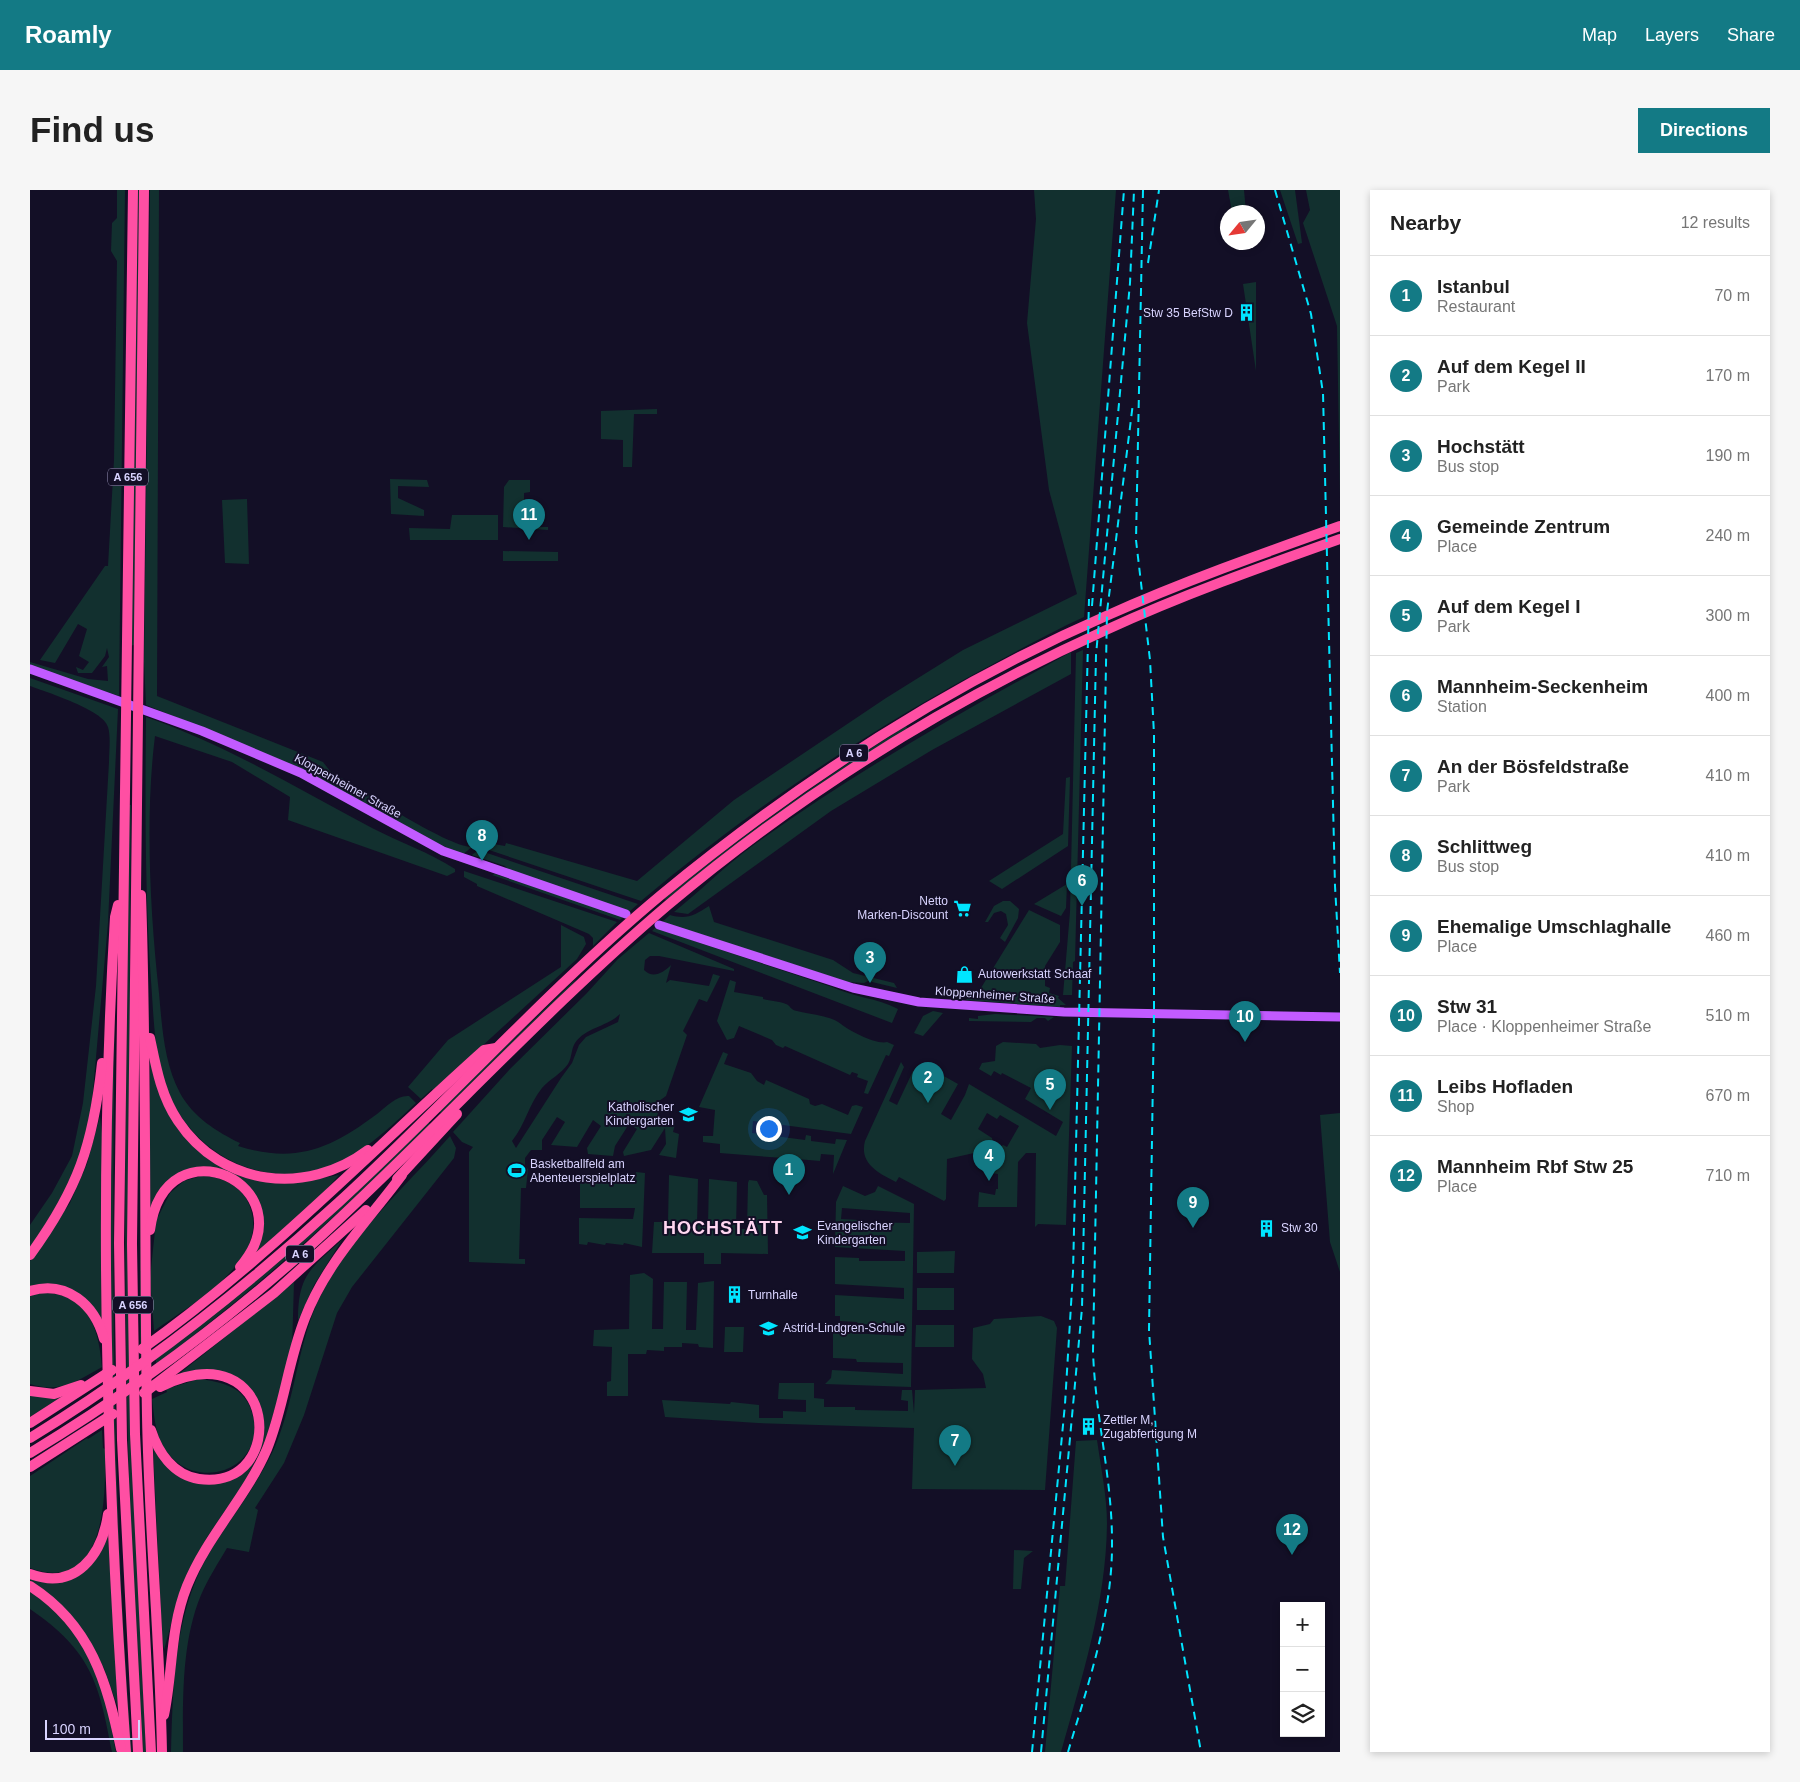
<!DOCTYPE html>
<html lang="en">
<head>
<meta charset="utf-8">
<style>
  :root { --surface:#fff; --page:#f6f6f6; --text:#222; --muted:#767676; --line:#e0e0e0; --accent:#137a85 }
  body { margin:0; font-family:Helvetica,sans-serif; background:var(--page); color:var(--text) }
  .controls { position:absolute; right:15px; bottom:15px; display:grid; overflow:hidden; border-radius:0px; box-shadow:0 2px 8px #0003 }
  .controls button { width:45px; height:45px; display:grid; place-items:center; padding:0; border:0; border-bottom:1px solid var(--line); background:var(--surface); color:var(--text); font:25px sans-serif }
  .compass { position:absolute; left:1190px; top:15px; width:45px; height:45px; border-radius:50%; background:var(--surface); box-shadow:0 2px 8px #0003; rotate:241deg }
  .scale { position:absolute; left:15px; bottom:12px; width:95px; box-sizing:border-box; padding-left:5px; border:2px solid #d9d4ff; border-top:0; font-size:14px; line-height:18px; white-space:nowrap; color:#d9d4ff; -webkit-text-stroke:4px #130f26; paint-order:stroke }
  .you { position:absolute; left:738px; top:938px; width:18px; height:18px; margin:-12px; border:4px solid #fff; border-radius:50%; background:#1a73e8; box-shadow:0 0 0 8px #1a73e833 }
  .badge { display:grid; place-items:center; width:32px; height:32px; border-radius:50%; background:var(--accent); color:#fff; font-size:16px; font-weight:700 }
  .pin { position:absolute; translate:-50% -41px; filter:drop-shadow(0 1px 2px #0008) }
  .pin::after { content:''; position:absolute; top:26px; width:18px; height:15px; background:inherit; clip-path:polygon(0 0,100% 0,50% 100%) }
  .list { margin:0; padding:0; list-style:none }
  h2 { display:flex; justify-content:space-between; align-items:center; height:65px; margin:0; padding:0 20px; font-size:21px }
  h2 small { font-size:16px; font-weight:400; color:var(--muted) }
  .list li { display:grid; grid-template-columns:32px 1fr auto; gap:15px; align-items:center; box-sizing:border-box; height:80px; padding:0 20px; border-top:1px solid var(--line) }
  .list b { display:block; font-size:19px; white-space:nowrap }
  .list p { margin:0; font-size:16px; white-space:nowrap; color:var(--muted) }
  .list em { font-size:16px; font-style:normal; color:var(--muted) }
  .icon { flex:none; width:28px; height:28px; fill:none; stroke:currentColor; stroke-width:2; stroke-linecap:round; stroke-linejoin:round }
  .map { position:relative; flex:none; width:1310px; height:1562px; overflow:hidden; border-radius:0px }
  header { display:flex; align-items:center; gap:30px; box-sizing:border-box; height:70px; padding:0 25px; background:var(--accent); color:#fff }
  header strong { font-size:24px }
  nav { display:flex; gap:28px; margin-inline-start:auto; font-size:18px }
  .intro { display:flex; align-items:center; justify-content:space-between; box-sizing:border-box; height:120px; padding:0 30px }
  h1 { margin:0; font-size:35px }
  .button { padding:12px 22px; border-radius:0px; background:var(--accent); color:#fff; font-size:18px; font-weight:700 }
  main { display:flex; gap:30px; padding:0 30px }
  aside { flex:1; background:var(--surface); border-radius:0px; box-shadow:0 2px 8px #0003 }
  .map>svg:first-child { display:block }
</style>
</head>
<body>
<header>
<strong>Roamly</strong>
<nav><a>Map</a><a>Layers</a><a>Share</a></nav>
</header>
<div class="intro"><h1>Find us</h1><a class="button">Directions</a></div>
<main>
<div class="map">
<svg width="1310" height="1562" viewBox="0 0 1310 1562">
  <rect width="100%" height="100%" fill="#130f26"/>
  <g fill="#12302f" fill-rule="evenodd">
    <polygon points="87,0 95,0 89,506 0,476 0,472 58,489 78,491 77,476 72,477 79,467 77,458 75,466 62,483 48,483 46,477 53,480 59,472 49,466 57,439 48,434 25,473 10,470 75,376 78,376 84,270 87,71 81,61 82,33 87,28"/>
    <polygon points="107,0 109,0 104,455 100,456"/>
    <path d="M120,0H129L127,506L293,572L300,581C327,597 417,657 442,657L432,665L365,632L273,579L116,515L114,472Z"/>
    <path d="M1004,0H1086L1054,427C1023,441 993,458 963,474C838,540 718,621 611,711L456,659L458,653L475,656L476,653L607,691L704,610L856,508L933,460L1047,404L1019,300L997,133L1006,29Z"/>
    <polygon points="1198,0 1214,0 1216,22 1202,22"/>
    <polygon points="1250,0 1265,0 1272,53 1268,54"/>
    <polygon points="1276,0 1310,0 1310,308 1307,136 1273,33 1280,20"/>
    <polygon points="1226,92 1226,181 1213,94"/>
    <polygon points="627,219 627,224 604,224 602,277 593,277 593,250 571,249 571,221"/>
    <polygon points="360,289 397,290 399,297 368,296 368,308 394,320 394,326 361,324"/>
    <polygon points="479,290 500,290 500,302 494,303 494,337 518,337 518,340 473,337 474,297"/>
    <polygon points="217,309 219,374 195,373 192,310"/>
    <polygon points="422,325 468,325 468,350 380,350 379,338 420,339"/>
    <polygon points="473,361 528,362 528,371 473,371"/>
    <polygon points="1053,460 1045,771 1043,772 1042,805 1033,805 1040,722 1046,463"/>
    <path d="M1041,462V484L902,560L801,621L658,724L644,722C669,702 694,677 721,657C822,583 932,522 1041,462Z"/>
    <path d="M0,488L88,519L78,733L61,923L56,950L40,994L0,1059V1035L22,1003L42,966L53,913L66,796L79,572C79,561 81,547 78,537C74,520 16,502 0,496Z"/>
    <path d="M116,527C196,555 267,598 342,638C369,652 399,662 425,679V682L417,686L258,630L260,607L202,572L125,546C115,626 120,722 129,803C132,836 134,873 150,903C163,927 187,942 210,953L208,956C266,974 300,959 347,924C357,916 367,905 379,906L386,913C339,957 295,1000 222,979C185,968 157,942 140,907C124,872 124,829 121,791C115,703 115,615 116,527Z"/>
    <path d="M876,536L878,539L637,711L634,709C711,646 792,589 876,536Z"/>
    <polygon points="1040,587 1038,656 972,699 959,691 1033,644 1036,588"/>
    <path d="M98,615H101L98,1040L101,1242L116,1562H113C89,1247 95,931 98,615Z"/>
    <polygon points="448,660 608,714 599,722 479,681 475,676 442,665"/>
    <polygon points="434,681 587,732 563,756 563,748 559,744 447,696 447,694 434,687"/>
    <polygon points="465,684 593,727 590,730 462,685"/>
    <polygon points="1037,694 1036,718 1031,726 1004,714"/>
    <polygon points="973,711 980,711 989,719 988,728 975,752 970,748 978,735 976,724 971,721 964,723 958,732 955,732 964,716"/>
    <path d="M679,716L684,732L803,770L823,783L864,793L867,798L838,791L834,793L818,792L632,732L640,725C657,730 665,725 679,716Z"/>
    <polygon points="999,720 1030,735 1030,752 1015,776 1015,796 1020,798 1019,803 1029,806 1028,808 1036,815 1030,815 1030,817 936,810 938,807 946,806"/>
    <polygon points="531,735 554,747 556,754 547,769 403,901 402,899 391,909 378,897 418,850 531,777"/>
    <path d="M625,738L802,797C823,807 847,808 868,819L862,833L622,741Z"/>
    <path d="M619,743L704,779V781L629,766H620L615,770L614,780C623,789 633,783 641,775L636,793L640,790L679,796L683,784L690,786L677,812L669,809L653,841L657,845L636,906L629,911L627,931L645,934L643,942L649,944L646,968L629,965L636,954L635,938L621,960L594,966L593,962L607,939L599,934L585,956L583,966L558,964L557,958L571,936L563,930L547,957L521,955L535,932L527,927L512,950V960H501L495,968V976L498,979L496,998H491L489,1069H495V1074L439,1072V962L443,957L432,952L423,942L480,879L556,804L588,769ZM590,824L588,832L556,847L549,855L542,873L531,888L486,958L482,951C495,935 499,914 512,898C520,889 531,884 538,874C542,868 541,859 545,853C556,837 577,837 590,824Z"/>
    <polygon points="547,788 538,800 412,924 409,921"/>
    <path d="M700,790L706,792L704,802L733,807V809C741,811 749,811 756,814C761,816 760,820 767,821C778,824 802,826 811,834C819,841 847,855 857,852L864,855L859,866L856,865L838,904L834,903L838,891L827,887L828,884L822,882L820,885L755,856L753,858L746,855L742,850L709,836L704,848L697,850L687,831Z"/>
    <path d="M85,803C82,1056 81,1310 102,1562H99L82,1234L80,1003Z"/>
    <polygon points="903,821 913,823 893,846 884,843 893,826"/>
    <polygon points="965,824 1024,827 1018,831 1015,828 1007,828 1001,832 939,831 939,828 948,829 948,826"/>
    <polygon points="110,846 127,1538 116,1331 110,1147"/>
    <path d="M973,852L1006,854L1010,858L1030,855L1042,856L1036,1035L1008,1034L1005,1037L1006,963H996L988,972L987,1017H948L949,1002L965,1005L966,999H968V984L962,983V971H950L973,955L977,957L989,936L970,925L967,929L957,923L948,939L962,948L963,954L947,966L944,963L917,969L916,1009L914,1011L869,987L866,992C849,983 829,974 835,951L871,872L874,877L859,911L867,915L883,881L907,893L912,885L928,894L911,924L921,930L935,905L939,894L1026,946L1033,932L995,909L1001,898L972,883L971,885L964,881L961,886L949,879L952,873L965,871L966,856Z"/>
    <path d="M693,862L698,864L694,874L721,883L727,891L734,895L736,890L779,909L780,914L785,916L792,914L818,925L822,916L826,915L833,917L821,944L723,931L722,943L775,950L776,945L781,946V951L805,954L806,949L817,950L803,984L804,965L791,964L790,971C758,968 723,966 690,963V954L673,952V946H683L685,920L669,917Z"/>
    <polygon points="120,868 128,897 184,971 264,993 309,985 297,999 226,1063 231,1044 217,996 197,981 175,977 129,1003 120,1020"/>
    <polygon points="1310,923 1310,1082 1300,1052 1290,925"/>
    <polygon points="70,926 72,943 72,1131 53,1107 0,1097 0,1071 40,1013 57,974"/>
    <path d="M398,932L401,935C314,1020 224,1101 126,1174V1169L245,1075Z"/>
    <path d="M420,946L426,958L424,968L322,1097L307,1123L274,1225L254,1273L225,1318L228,1320L219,1362L197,1358C188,1373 178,1389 171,1405C151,1453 153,1511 153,1562H141C143,1495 144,1427 177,1367C198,1331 225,1299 243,1261C263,1217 266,1168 283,1123C311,1053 373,1000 420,946Z"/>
    <polygon points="606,982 615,983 612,1057 594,1053 593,1055 576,1053 575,1055 558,1052 557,1055 549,1054 549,1028 603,1029 605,1018 550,1018 550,992 604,993"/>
    <polygon points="639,985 668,989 667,1035 678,1035 679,989 707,992 706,1039 717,1039 718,993 719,990 727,991 734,1005 737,1005 738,1064 691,1063 691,1074 674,1074 674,1063 622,1063 624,1032 638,1032"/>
    <path d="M171,986C189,986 208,994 217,1010C247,1068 160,1115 124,1141L120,1088L126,1031L140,1003L154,991Z"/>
    <path d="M813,996L835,1006L845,1002L848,996L884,1014L881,1197L795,1194L801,1188L802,1180L873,1184V1173L827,1172L826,1169L803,1168V1142L874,1146V1136L828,1134L827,1132L810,1131V1126H805V1105L874,1109V1098L805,1094V1067L829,1068V1071H875V1061L805,1057L806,1012ZM812,1018L880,1023V1033L830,1032L829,1030L811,1029Z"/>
    <path d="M312,1050L284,1095L268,1131C268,1085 280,1079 312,1050Z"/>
    <polygon points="925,1061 924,1083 887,1083 887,1062"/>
    <polygon points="614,1083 623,1089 622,1139 633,1139 634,1092 657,1092 656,1140 666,1140 668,1093 684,1091 683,1158 669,1157 668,1154 652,1153 652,1157 634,1157 634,1161 617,1160 616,1164 598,1164 598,1206 577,1206 577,1192 581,1191 582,1157 563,1156 564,1140 599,1139 600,1085"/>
    <polygon points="264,1092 262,1160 236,1249 215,1291 177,1347 157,1384 149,1405 134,1460 132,1447 123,1257 148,1284 204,1286 233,1244 233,1227 228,1212 213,1192 192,1182 174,1180 149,1184"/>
    <rect x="887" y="1098" width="37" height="22"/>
    <path d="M11,1103C58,1102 69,1138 72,1177C49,1190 30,1204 0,1194V1106Z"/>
    <polygon points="1011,1126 1024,1131 1027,1138 1015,1300 882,1299 884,1238 728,1233 635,1227 632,1210 700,1214 701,1212 729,1215 729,1228 753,1228 753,1221 776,1222 776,1210 748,1209 749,1193 784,1193 784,1208 794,1209 794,1217 825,1217 825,1220 878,1221 878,1211 871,1210 872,1200 882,1200 884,1223 885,1200 956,1198 953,1184 942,1169 943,1138 960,1134 964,1129"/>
    <polygon points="886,1135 924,1135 924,1157 885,1157"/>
    <polygon points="695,1137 714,1137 713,1162 694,1162"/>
    <path d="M169,1189C193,1192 215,1197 222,1223C239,1281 160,1307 132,1254C125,1241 124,1224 122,1209L137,1202L136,1199Z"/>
    <polygon points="0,1204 34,1205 0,1227"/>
    <path d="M72,1240L73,1258L75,1259C76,1306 76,1406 0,1378V1286L57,1248L58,1249Z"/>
    <path d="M1067,1250C1071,1278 1077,1307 1077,1334C1076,1413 1052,1487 1031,1562H1015L1030,1396H1035L1046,1251Z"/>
    <polygon points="77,1345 78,1345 88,1518 74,1478 55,1444 0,1391 0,1387 36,1389"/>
    <polygon points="984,1360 1003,1361 994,1368 991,1399 983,1399"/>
    <path d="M0,1400C26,1417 49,1444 63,1472C76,1498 80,1534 86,1562H82C69,1492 61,1461 0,1419Z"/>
  </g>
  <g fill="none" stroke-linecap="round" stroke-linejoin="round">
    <g stroke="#c25bff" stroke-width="9">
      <polyline points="0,479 172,541 271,583 413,661 596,724"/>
      <polyline points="629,735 823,798 889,812 1034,822 1310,827"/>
    </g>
    <g stroke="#ff4fa3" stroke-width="10">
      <polyline points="103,0 89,1053 92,1250 108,1562"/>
      <polyline points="114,0 102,1054 105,1244 121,1562"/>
      <path d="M111,705C117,879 114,1052 117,1226C119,1338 130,1450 132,1562"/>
      <path d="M88,715L85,727C68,1004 76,1285 96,1562"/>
      <path d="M120,848C126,877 131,906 148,931C192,997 277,1006 338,960"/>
      <polyline points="367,989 427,924"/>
      <path d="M120,1040C135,928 280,996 210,1077"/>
      <path d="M0,1065C48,999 63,955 72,873"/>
      <path d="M0,1101C37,1090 65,1115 74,1149"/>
      <path d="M112,1159C236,1071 341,961 454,860L466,858"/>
      <polyline points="0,1201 24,1204 51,1195"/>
      <polyline points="114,1203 244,1103 336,1020"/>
      <polyline points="0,1233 82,1180"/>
      <path d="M121,1240C128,1262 143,1285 169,1289C260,1302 249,1138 130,1197"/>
      <path d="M0,1248C111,1180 213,1100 309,1012C418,912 517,800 631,705C766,594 915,496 1076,426C1152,392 1231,364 1310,336"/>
      <path d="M0,1263C99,1203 194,1133 280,1056C402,945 512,822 638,715C770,604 919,511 1076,440C1152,405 1231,377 1310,349"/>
      <polyline points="0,1277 83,1224"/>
      <path d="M0,1384C46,1401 72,1365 78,1324"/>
      <path d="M0,1396C61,1435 77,1492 91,1559"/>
      <path d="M134,1525C143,1482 140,1438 157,1396C177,1346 216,1308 237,1259C254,1217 258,1171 275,1128C296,1073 337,1032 372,985"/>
    </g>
    <g stroke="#00e5ff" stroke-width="2" stroke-dasharray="8 6" stroke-linecap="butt">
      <polyline points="1113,0 1106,350 1120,470 1124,544 1124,821 1119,1140 1133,1347 1171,1562"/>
      <polyline points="1245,0 1281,124 1293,203 1305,696 1310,783"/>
      <polyline points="1118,73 1129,0"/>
      <polyline points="1062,416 1094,0"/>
      <polyline points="1002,1562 1035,1214 1043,1082 1059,409"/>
      <polyline points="1011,1562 1052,1118 1066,465 1100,93 1104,0"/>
      <path d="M1038,1562C1058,1494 1083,1423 1082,1351C1082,1287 1065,1225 1063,1161L1077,422L1103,213"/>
    </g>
  </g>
  <defs>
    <symbol id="building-bare" viewBox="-9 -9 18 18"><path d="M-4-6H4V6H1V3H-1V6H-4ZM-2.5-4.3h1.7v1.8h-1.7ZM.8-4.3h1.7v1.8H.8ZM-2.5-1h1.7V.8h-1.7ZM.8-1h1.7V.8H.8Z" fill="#00e5ff" stroke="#130f26" stroke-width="2.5" paint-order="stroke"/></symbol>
    <symbol id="supermarket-bare" viewBox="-9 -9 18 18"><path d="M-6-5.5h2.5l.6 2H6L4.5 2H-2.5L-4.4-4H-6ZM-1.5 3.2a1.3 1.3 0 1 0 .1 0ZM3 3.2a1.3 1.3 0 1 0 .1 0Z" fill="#00e5ff" stroke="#130f26" stroke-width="2.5" paint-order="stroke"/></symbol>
    <symbol id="shop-bare" viewBox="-9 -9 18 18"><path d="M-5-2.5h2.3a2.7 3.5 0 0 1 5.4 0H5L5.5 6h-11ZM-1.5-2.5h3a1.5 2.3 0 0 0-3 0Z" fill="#00e5ff" stroke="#130f26" stroke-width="2.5" paint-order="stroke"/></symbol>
    <symbol id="school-bare" viewBox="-9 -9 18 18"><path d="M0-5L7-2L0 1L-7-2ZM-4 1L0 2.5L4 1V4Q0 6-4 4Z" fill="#00e5ff" stroke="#130f26" stroke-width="2.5" paint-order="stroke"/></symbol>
    <symbol id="stadium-bare" viewBox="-9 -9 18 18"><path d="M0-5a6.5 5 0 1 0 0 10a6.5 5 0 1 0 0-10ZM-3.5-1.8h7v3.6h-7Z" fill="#00e5ff" stroke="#130f26" stroke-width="2.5" paint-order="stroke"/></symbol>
  </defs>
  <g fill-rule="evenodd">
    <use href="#building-bare" x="1204" y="110" width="25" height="25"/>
    <use href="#supermarket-bare" x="920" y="706" width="25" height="25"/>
    <use href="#shop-bare" x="922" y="772" width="25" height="25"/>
    <use href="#school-bare" x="646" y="912" width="25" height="25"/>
    <use href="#stadium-bare" x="474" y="968" width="25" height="25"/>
    <use href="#building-bare" x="1224" y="1026" width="25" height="25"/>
    <use href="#school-bare" x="760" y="1030" width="25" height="25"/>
    <use href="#building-bare" x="692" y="1092" width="25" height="25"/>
    <use href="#school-bare" x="726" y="1126" width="25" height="25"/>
    <use href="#building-bare" x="1046" y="1224" width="25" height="25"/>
  </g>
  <g text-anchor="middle" stroke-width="4" stroke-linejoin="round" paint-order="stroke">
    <g fill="#130f26" stroke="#9e99be" stroke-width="1">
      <rect x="78" y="278.5" width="40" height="17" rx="4"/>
      <rect x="810" y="554.5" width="28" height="17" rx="4"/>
      <rect x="256" y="1055.5" width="28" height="17" rx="4"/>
      <rect x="83" y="1106.5" width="40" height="17" rx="4"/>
    </g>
    <g font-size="11" font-weight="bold" fill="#d9d4ff">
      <text x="98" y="291">A 656</text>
      <text x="824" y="567">A 6</text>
      <text x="270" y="1068">A 6</text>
      <text x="103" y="1119">A 656</text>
    </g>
    <g font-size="12" fill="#d9d4ff" stroke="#130f26" text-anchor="start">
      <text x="1203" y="127" text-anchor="end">Stw 35 BefStw D</text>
      <text x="918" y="715" text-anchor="end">Netto<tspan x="918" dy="14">Marken-Discount</tspan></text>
      <text x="948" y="788">Autowerkstatt Schaaf</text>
      <text x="644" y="921" text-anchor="end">Katholischer<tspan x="644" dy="14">Kindergarten</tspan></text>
      <text x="500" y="978">Basketballfeld am<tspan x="500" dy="14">Abenteuerspielplatz</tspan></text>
      <text x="787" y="1040">Evangelischer<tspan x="787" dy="14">Kindergarten</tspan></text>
      <text x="1251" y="1042">Stw 30</text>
      <text x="718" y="1109">Turnhalle</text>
      <text x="753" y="1142">Astrid-Lindgren-Schule</text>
      <text x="1073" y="1234">Zettler M,<tspan x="1073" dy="14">Zugabfertigung M</tspan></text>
    </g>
    <g font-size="12" fill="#d9d4ff" stroke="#130f26">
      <text transform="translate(318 596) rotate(29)" y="4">Kloppenheimer Straße</text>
      <text transform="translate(965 805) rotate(4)" y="4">Kloppenheimer Straße</text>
    </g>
    <g font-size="18" font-weight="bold" letter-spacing="1" fill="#ffd6f0" stroke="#130f26">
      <text x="693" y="1044">HOCHSTÄTT</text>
    </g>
  </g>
</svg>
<div class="controls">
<button>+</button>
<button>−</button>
<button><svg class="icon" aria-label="layers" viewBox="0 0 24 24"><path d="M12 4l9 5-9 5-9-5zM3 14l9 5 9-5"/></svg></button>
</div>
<svg class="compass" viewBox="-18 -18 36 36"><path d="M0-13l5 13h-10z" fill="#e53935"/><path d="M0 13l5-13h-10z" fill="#767676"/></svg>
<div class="scale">100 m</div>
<div class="you"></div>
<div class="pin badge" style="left:759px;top:1005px">1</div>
<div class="pin badge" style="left:898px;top:913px">2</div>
<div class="pin badge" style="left:840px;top:793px">3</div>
<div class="pin badge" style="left:959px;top:991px">4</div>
<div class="pin badge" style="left:1020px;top:920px">5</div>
<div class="pin badge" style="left:1052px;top:716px">6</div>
<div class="pin badge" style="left:925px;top:1276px">7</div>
<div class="pin badge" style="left:452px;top:671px">8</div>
<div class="pin badge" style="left:1163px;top:1038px">9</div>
<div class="pin badge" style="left:1215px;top:852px">10</div>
<div class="pin badge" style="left:499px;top:350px">11</div>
<div class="pin badge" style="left:1262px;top:1365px">12</div>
</div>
<aside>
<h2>Nearby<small>12 results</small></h2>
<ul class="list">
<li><span class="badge">1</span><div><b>Istanbul</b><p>Restaurant</p></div><em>70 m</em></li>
<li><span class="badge">2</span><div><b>Auf dem Kegel II</b><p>Park</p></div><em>170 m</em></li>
<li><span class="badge">3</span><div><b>Hochstätt</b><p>Bus stop</p></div><em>190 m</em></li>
<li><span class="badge">4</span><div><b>Gemeinde Zentrum</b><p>Place</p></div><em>240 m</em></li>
<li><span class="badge">5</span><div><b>Auf dem Kegel I</b><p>Park</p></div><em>300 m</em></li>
<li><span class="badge">6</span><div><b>Mannheim-Seckenheim</b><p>Station</p></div><em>400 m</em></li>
<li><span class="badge">7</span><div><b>An der Bösfeldstraße</b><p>Park</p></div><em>410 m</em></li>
<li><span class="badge">8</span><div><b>Schlittweg</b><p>Bus stop</p></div><em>410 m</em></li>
<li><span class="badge">9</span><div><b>Ehemalige Umschlaghalle</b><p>Place</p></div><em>460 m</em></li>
<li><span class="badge">10</span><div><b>Stw 31</b><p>Place · Kloppenheimer Straße</p></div><em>510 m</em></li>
<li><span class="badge">11</span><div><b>Leibs Hofladen</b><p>Shop</p></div><em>670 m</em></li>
<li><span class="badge">12</span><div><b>Mannheim Rbf Stw 25</b><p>Place</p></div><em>710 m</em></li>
</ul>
</aside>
</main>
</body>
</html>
